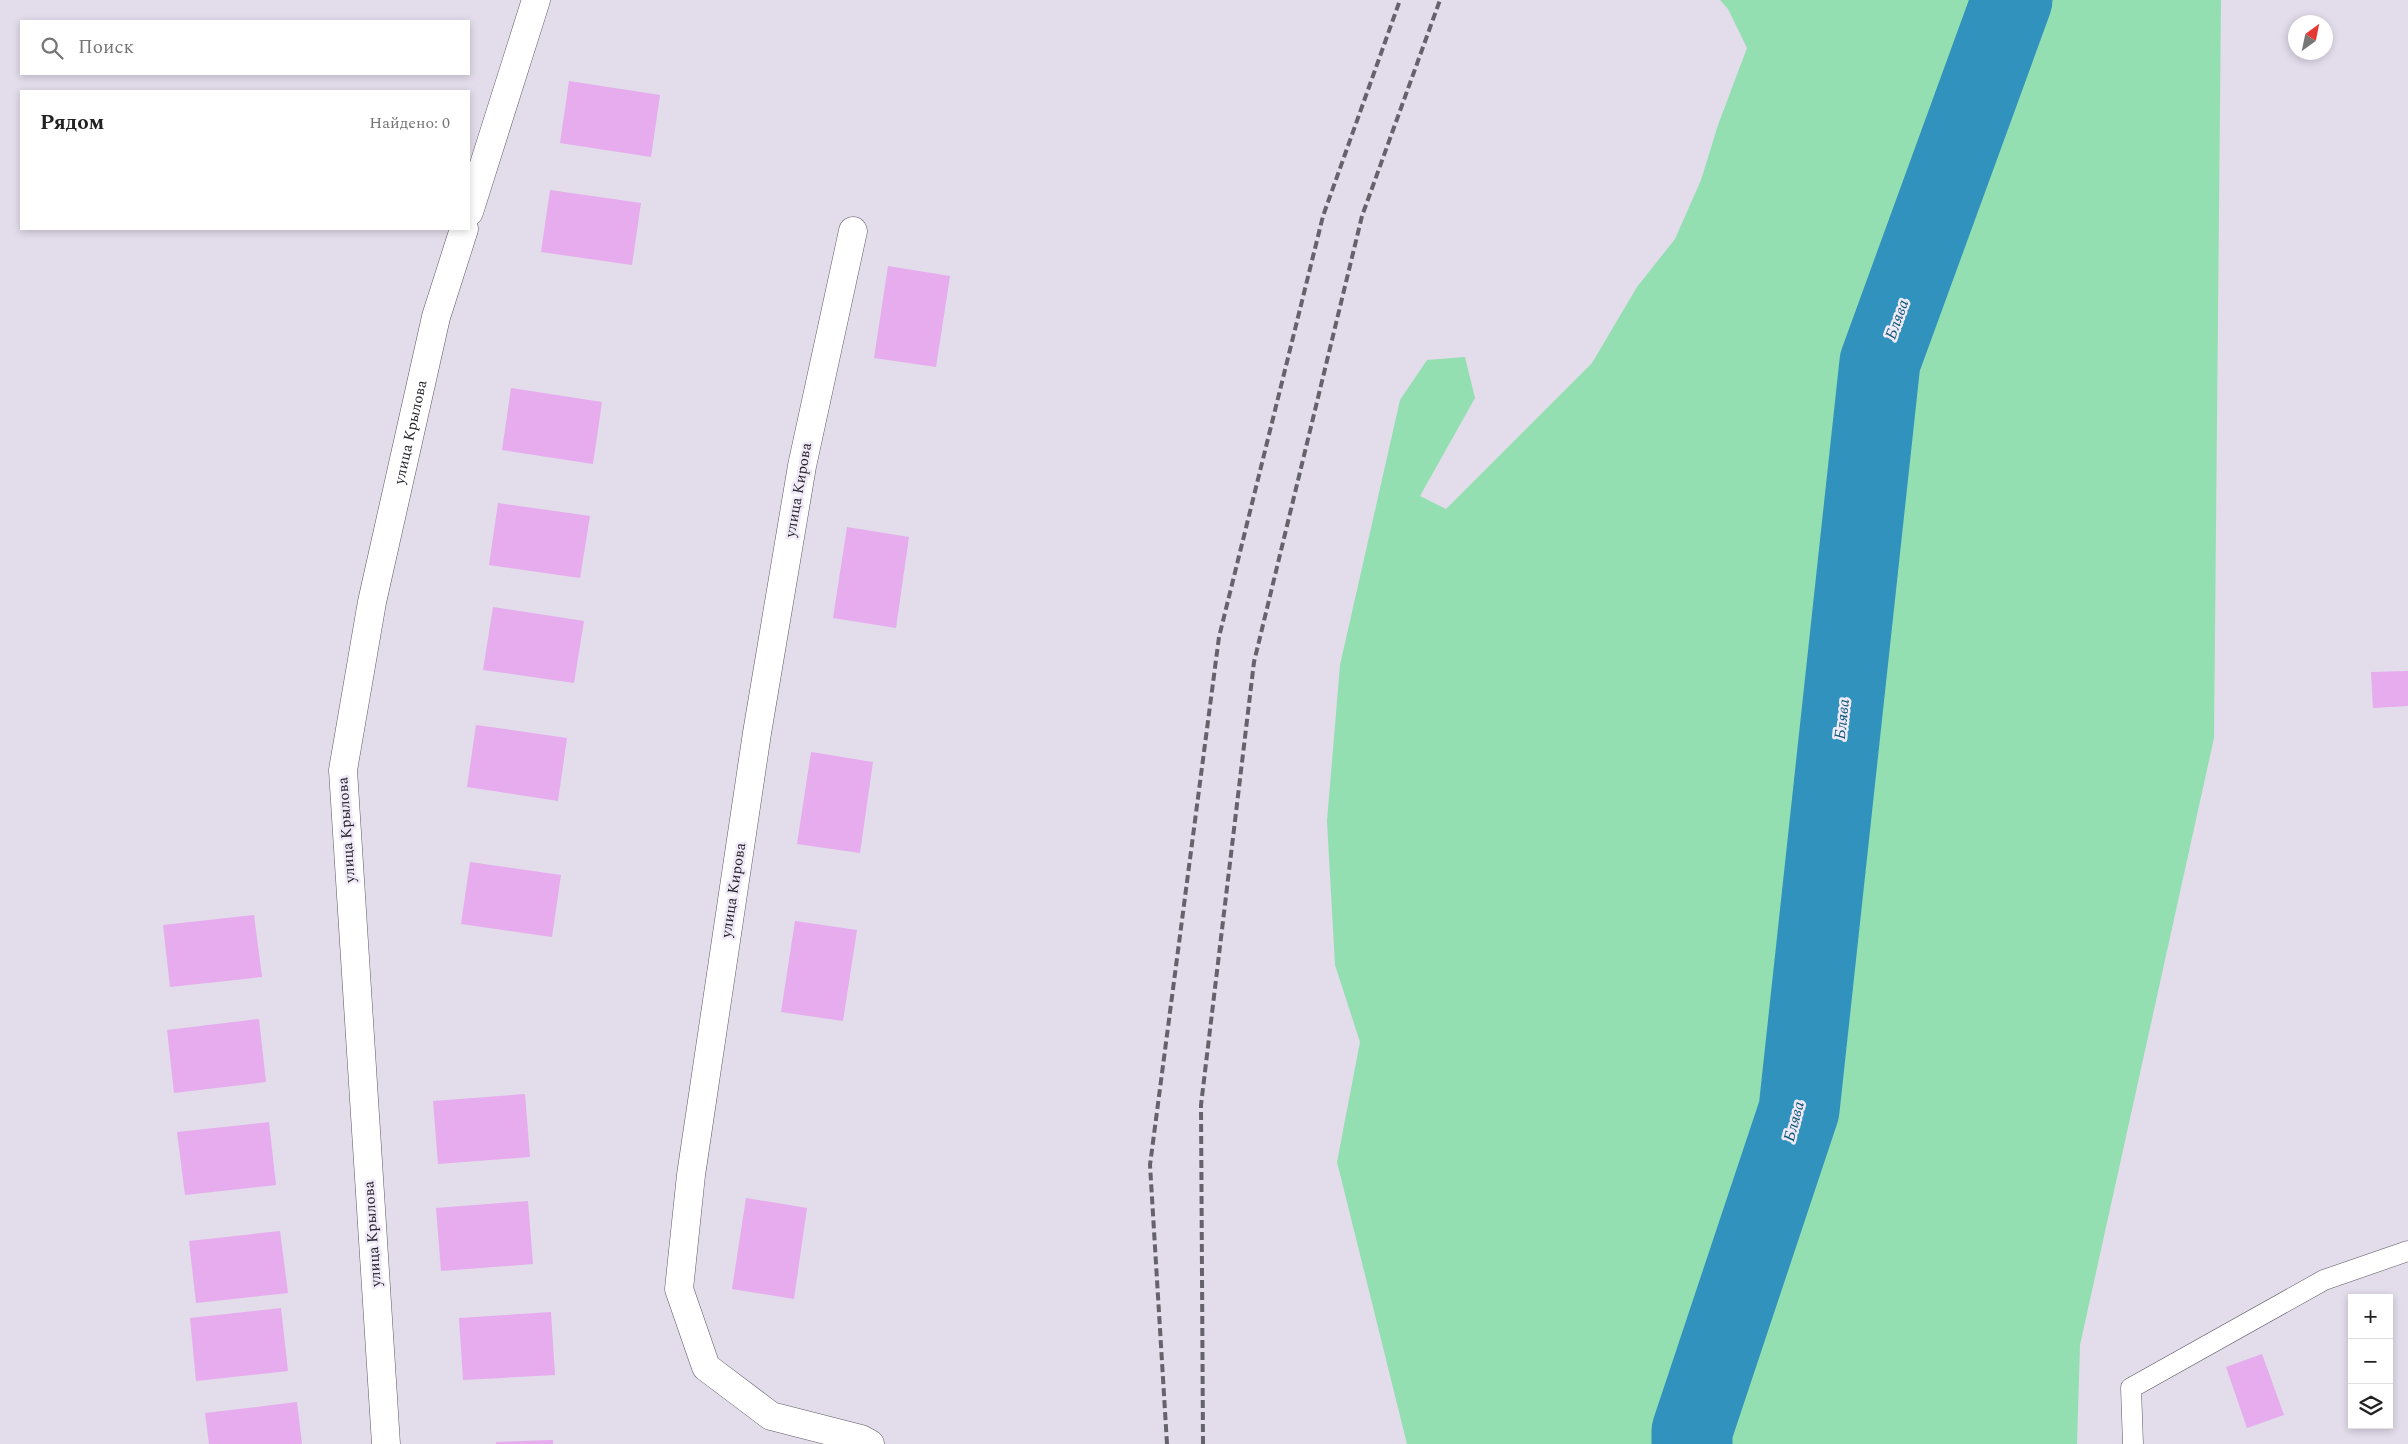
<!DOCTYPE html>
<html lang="ru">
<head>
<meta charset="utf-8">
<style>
  :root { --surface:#fff; --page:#f6f6f6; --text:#222; --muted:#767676; --line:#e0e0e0 }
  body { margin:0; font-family:Spectral,serif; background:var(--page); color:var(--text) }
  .controls { position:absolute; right:15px; bottom:15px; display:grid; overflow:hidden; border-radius:0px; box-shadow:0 2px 8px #0003 }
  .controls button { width:45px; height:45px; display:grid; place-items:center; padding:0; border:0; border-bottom:1px solid var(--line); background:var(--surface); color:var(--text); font:25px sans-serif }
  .compass { position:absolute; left:2288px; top:15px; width:45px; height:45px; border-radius:50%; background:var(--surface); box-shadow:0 2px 8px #0003; rotate:33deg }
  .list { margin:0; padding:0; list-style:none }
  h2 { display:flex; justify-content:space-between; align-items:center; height:65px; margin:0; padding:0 20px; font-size:21px }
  h2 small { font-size:16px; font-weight:400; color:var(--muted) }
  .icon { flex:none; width:28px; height:28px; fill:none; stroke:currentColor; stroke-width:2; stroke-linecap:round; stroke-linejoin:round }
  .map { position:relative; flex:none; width:2408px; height:1444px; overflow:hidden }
  .search { position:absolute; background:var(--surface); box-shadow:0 2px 8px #0003; left:20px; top:20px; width:450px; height:55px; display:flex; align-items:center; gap:12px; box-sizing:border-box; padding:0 18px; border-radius:0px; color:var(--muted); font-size:19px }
  .panel { position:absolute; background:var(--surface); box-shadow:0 2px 8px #0003; left:20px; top:90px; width:450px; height:140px; border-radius:0px }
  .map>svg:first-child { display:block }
</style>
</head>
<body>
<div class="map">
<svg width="2408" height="1444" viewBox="0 0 2408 1444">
  <rect width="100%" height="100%" fill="#e2dceb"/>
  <polygon fill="#94dfb1" points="1720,0 2221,0 2214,738 2080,1345 2077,1444 1407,1444 1337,1162 1360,1042 1335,965 1327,821 1340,665 1400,400 1427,360 1465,357 1475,398 1420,496 1446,509 1592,363 1637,287 1675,239 1701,180 1718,125 1747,48 1728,9"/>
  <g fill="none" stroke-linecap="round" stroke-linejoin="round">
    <polyline stroke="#3192bd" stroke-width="81" points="1692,1444 1692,1431 1799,1110 1880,362 2012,0"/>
  </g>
  <g fill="#e6aced">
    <polygon points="569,81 660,95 651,157 560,143"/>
    <polygon points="550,190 641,203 632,265 541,252"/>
    <polygon points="888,266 950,276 936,367 874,358"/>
    <polygon points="511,388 602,402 593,464 502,450"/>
    <polygon points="498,503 590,516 580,578 489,565"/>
    <polygon points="847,527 909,537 896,628 833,618"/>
    <polygon points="493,607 584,621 574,683 483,670"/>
    <polygon points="2408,671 2408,706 2373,708 2371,672"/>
    <polygon points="476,725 567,738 558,801 467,787"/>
    <polygon points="811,752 873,762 860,853 797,844"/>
    <polygon points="470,862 561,875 552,937 461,924"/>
    <polygon points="254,915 262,977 170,987 163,925"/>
    <polygon points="795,921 857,930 843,1021 781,1012"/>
    <polygon points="259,1019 266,1082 174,1093 167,1030"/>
    <polygon points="525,1094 530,1157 438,1164 433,1101"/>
    <polygon points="269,1122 276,1185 185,1195 177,1132"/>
    <polygon points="746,1198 807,1208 794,1299 732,1289"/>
    <polygon points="528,1201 533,1264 441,1271 436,1208"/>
    <polygon points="280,1231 288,1293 196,1303 189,1241"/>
    <polygon points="281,1308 288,1371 196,1381 190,1318"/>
    <polygon points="551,1312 555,1375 463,1380 459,1318"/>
    <polygon points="2262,1354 2284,1415 2247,1428 2226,1367"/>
    <polygon points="297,1402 302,1444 209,1444 205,1413"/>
    <polygon points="553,1440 553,1444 496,1444 496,1442"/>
  </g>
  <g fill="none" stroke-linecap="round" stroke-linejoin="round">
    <defs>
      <polyline id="lane" points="2133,1444 2131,1388 2324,1280 2408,1251"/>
      <g id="street">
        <polyline points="469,212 536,0"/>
        <polyline points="853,231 802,466 757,733 691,1175 679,1289 706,1367 771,1416 861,1439 870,1444"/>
        <path id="s1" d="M386,1444L343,770L372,602L436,317L464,229"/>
      </g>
    </defs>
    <use href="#lane" stroke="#5e5865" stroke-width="21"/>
    <use href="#street" stroke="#5e5865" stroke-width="29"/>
    <use href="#lane" stroke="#fff" stroke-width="20"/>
    <use href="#street" stroke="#fff" stroke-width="28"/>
    <g stroke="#66626b" stroke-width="4" stroke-dasharray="8 4" stroke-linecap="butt">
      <polyline points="1167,1444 1150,1165 1219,637 1323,216 1400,0"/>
      <polyline points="1203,1444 1201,1105 1254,662 1362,216 1440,0"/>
    </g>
  </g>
  <g text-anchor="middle" stroke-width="5" stroke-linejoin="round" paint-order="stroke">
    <g font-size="15" fill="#232026" stroke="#f0e9f8">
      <text dy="5" stroke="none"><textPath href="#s1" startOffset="1020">улица Крылова</textPath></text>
      <text transform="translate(798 490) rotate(-80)" y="5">улица Кирова</text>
      <text transform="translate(346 830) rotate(-94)" y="5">улица Крылова</text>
      <text transform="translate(733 890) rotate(-81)" y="5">улица Кирова</text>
      <text transform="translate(372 1234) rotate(-94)" y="5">улица Крылова</text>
    </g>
    <g font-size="16" font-style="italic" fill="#075573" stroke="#f0e9f8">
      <text transform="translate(1896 319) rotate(-70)" y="6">Блява</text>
      <text transform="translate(1841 719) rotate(-84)" y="6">Блява</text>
      <text transform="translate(1793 1121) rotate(-75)" y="6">Блява</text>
    </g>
  </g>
</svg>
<div class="controls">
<button>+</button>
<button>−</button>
<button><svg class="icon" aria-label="layers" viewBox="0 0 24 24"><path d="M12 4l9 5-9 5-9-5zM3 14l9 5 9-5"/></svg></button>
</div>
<svg class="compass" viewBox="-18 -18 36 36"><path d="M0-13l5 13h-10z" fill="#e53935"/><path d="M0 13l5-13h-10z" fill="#767676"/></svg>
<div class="search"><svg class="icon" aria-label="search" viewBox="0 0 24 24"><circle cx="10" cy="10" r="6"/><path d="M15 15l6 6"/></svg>Поиск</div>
<section class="panel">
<h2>Рядом<small>Найдено: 0</small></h2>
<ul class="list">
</ul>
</section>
</div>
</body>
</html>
